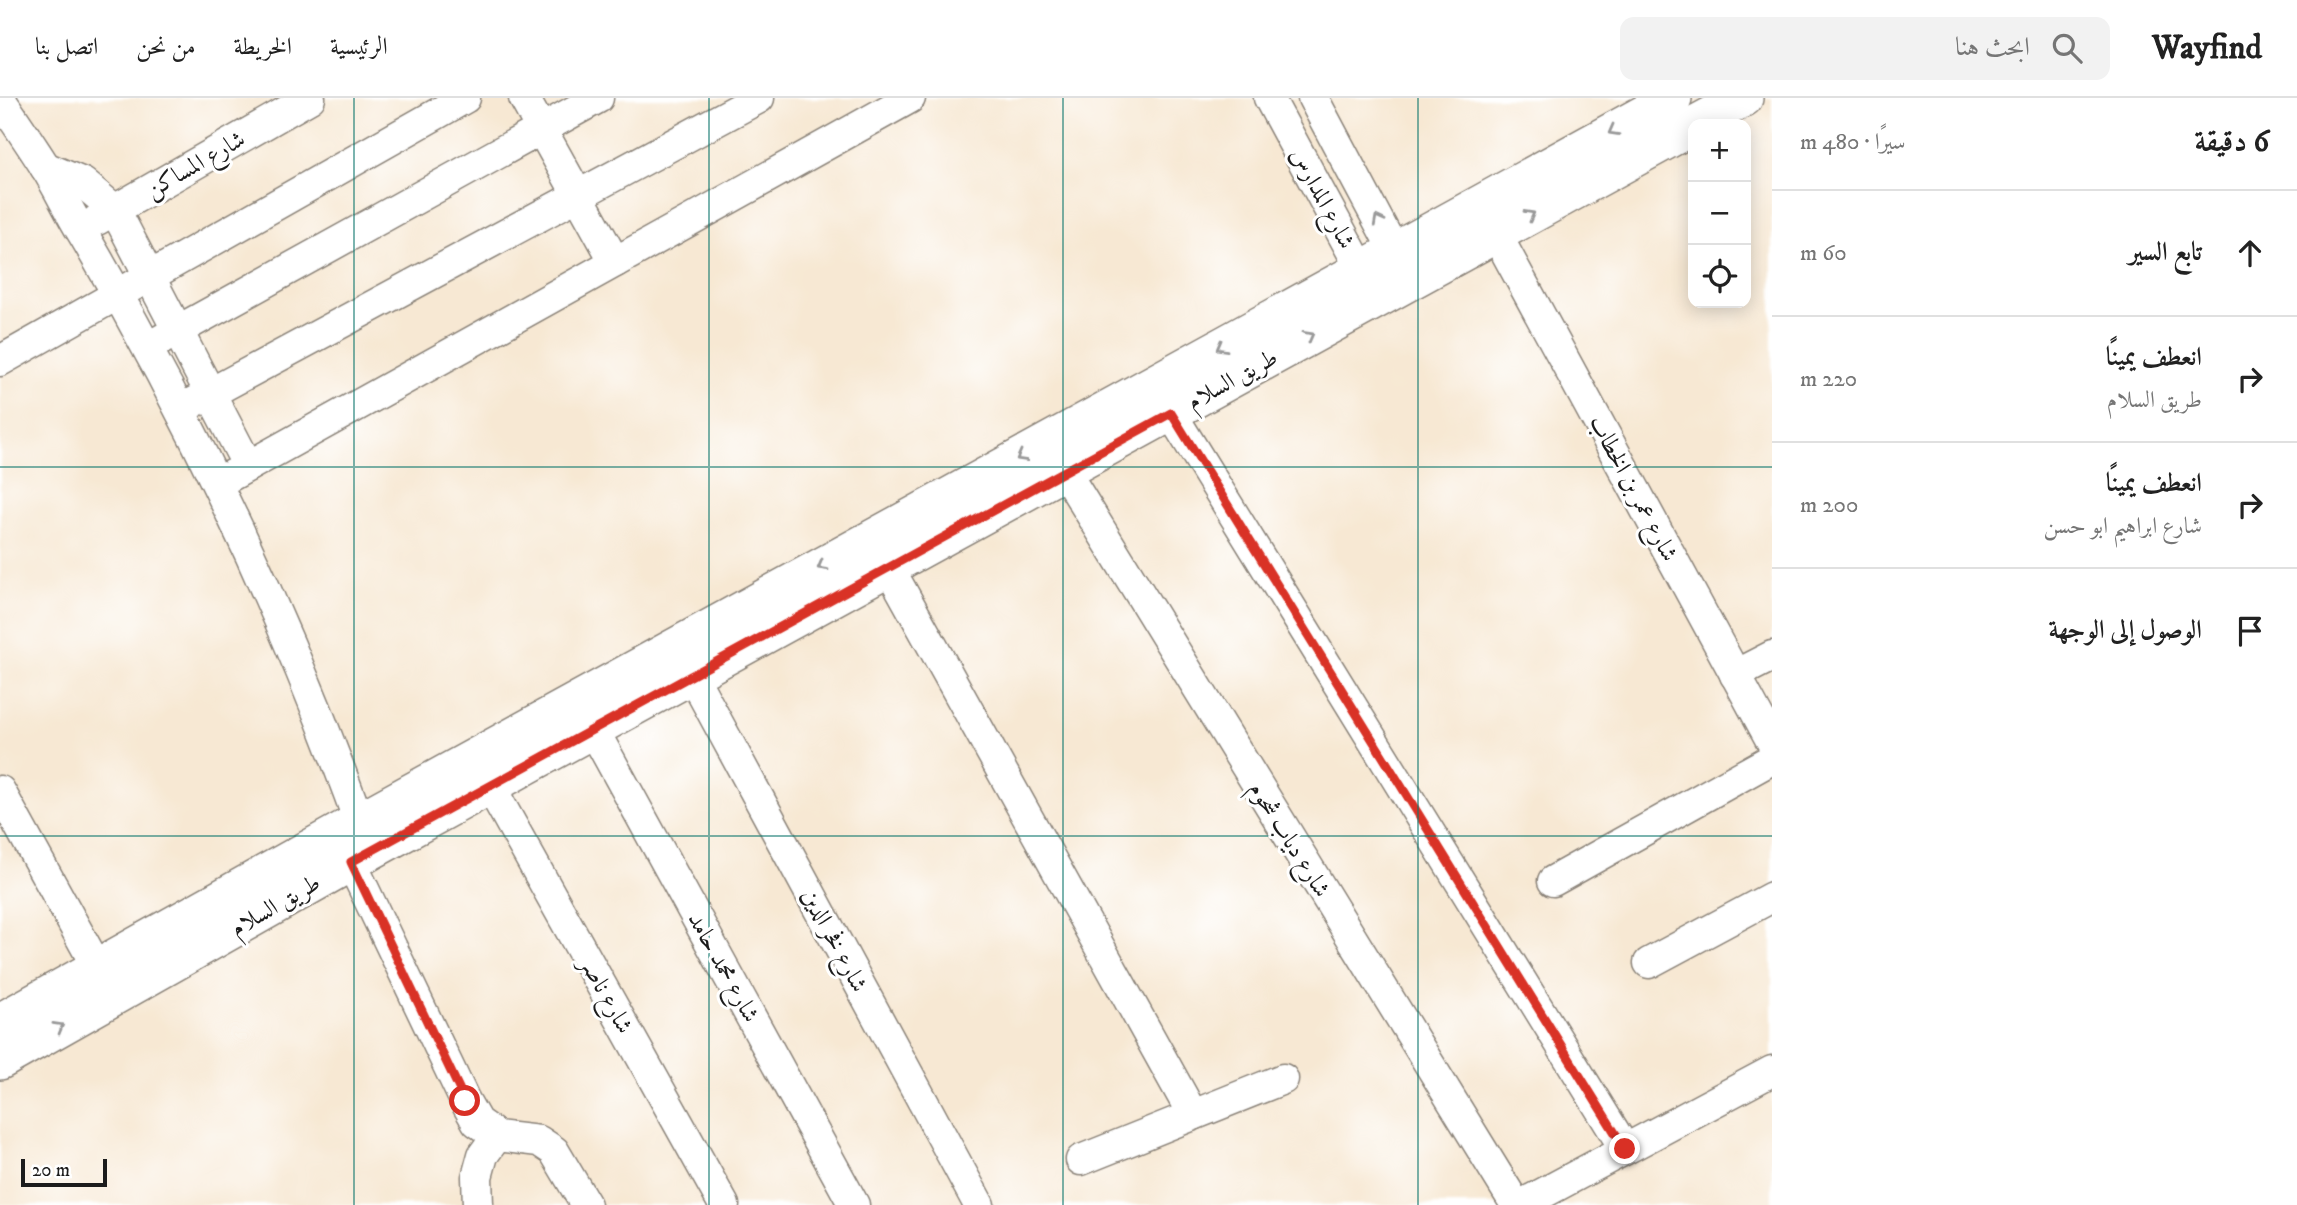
<!DOCTYPE html>
<html lang="ar">
<head>
<meta charset="utf-8">
<style>
  :root { --surface:#fff; --page:#f2f2f2; --text:#222; --muted:#767676; --line:#e0e0e0 }
  body { margin:0; font-family:"IM FELL DW Pica",Amiri,serif; background:var(--page); color:var(--text); direction:rtl }
  .controls { position:absolute; right:21px; top:21px; display:grid; overflow:hidden; border-radius:14px; box-shadow:0 4px 18px #0003 }
  .controls button { width:63px; height:63px; display:grid; place-items:center; padding:0; border:0; border-bottom:2px solid var(--line); background:var(--surface); color:var(--text); font:35px sans-serif }
  .scale { position:absolute; left:21px; bottom:18px; width:86px; box-sizing:border-box; padding-left:7px; border:4px solid #1c1c1c; border-top:0; font-size:19px; line-height:24px; white-space:nowrap; color:#1c1c1c; -webkit-text-stroke:5px #fff; paint-order:stroke }
  .stop { position:absolute; width:21px; height:21px; margin:-16px; border:5px solid #d93025; border-radius:50%; background:#fff }
  .stop.end { background:#d93025; border-color:#fff; box-shadow:0 2px 7px #0008 }
  .list { margin:0; padding:0; list-style:none }
  h2 { display:flex; justify-content:space-between; align-items:center; height:91px; margin:0; padding:0 28px; font-size:30px }
  h2 small { font-size:23px; font-weight:400; color:var(--muted) }
  .list li { display:grid; grid-template-columns:46px 1fr auto; gap:21px; align-items:center; box-sizing:border-box; height:126px; padding:0 28px; border-top:2px solid var(--line) }
  .list b { display:block; font-size:26px; white-space:nowrap }
  .list p { margin:0; font-size:23px; white-space:nowrap; color:var(--muted) }
  .list em { font-size:23px; font-style:normal; color:var(--muted) }
  .icon { flex:none; width:38px; height:38px; fill:none; stroke:currentColor; stroke-width:2; stroke-linecap:round; stroke-linejoin:round }
  .map { position:relative; flex:none; width:1772px; height:1107px; overflow:hidden; direction:ltr }
  header { display:flex; align-items:center; gap:42px; box-sizing:border-box; height:98px; padding:0 35px; background:var(--surface); border-bottom:2px solid var(--line) }
  header strong { font-size:33px }
  nav { display:flex; gap:38px; margin-inline-start:auto; font-size:24px }
  .search { width:490px; height:63px; background:var(--page); display:flex; align-items:center; gap:18px; box-sizing:border-box; padding:0 24px; border-radius:14px; color:var(--muted); font-size:26px }
  main { display:flex }
  aside { flex:1; background:var(--surface) }
  .map>svg:first-child { display:block }
</style>
</head>
<body>
<header>
<strong>Wayfind</strong>
<div class="search"><svg class="icon" aria-label="search" viewBox="0 0 24 24"><circle cx="10" cy="10" r="6"/><path d="M15 15l6 6"/></svg>ابحث هنا</div>
<nav><a>الرئيسية</a><a>الخريطة</a><a>من نحن</a><a>اتصل بنا</a></nav>
</header>
<main>
<aside>
<h2>6 دقيقة<small>سيرًا · 480 m</small></h2>
<ul class="list">
<li><svg class="icon" aria-label="ahead" viewBox="0 0 24 24"><path d="M12 20V5M6 11l6-6 6 6"/></svg><div><b>تابع السير</b></div><em>60 m</em></li>
<li><svg class="icon" aria-label="right" viewBox="0 0 24 24"><path d="M7 20v-9h11M14 6l5 5-5 5"/></svg><div><b>انعطف يمينًا</b><p>طريق السلام</p></div><em>220 m</em></li>
<li><svg class="icon" aria-label="right" viewBox="0 0 24 24"><path d="M7 20v-9h11M14 6l5 5-5 5"/></svg><div><b>انعطف يمينًا</b><p>شارع ابراهيم ابو حسن</p></div><em>200 m</em></li>
<li><svg class="icon" aria-label="arrive" viewBox="0 0 24 24"><path d="M6 21V4h12l-3 4 3 4H6"/></svg><div><b>الوصول إلى الوجهة</b></div></li>
</ul>
</aside>
<div class="map">
<svg width="1772" height="1107" viewBox="0 0 1772 1107">
  <rect width="100%" height="100%" fill="#fff"/>
  <filter id="ink" filterUnits="userSpaceOnUse"><feTurbulence type="fractalNoise" baseFrequency=".0143" numOctaves="2"/><feDisplacementMap in="SourceGraphic" scale="14" xChannelSelector="R" yChannelSelector="G"/><feConvolveMatrix kernelMatrix="1 2 1 2 8 2 1 2 1" color-interpolation-filters="sRGB"/></filter>
  <filter id="wash" filterUnits="userSpaceOnUse"><feTurbulence type="fractalNoise" baseFrequency=".00686" numOctaves="4" result="noise"/><feDisplacementMap in="SourceGraphic" scale="28" xChannelSelector="R" yChannelSelector="G"/><feGaussianBlur stdDeviation="1.57" result="paint"/><feColorMatrix in="noise" values="0 0 0 0 0 0 0 0 0 0 0 0 0 0 0 0 0 1.4 0 .05"/><feComposite in="paint" operator="in"/></filter>
  <g filter="url(#wash)">
    <rect width="100%" height="100%" fill="#f7e8d3"/>
  </g>
  <g filter="url(#ink)">
    <g fill="none" stroke-linecap="round" stroke-linejoin="round">
      <defs>
        <g id="minor">
          <polyline points="524,0 615,164"/>
          <polyline points="1269,0 1372,191"/>
          <polyline points="1313,0 1405,173"/>
          <path d="M0,1C15,23 30,45 44,67C58,89 69,114 83,136C197,330 291,531 366,743"/>
          <polyline points="45,69 83,85 115,112 248,368"/>
          <polyline points="97,122 310,0"/>
          <polyline points="1496,136 1772,644"/>
          <polyline points="148,249 598,0"/>
          <polyline points="0,263 465,0"/>
          <polyline points="181,311 759,0"/>
          <polyline points="1171,315 1625,1051"/>
          <polyline points="1065,374 1516,1107"/>
          <polyline points="218,385 910,0"/>
          <polyline points="889,470 1193,1017"/>
          <polyline points="692,577 979,1107"/>
          <polyline points="1735,577 1772,558"/>
          <polyline points="593,631 854,1107"/>
          <polyline points="490,688 724,1107"/>
          <polyline points="0,693 97,869"/>
          <polyline points="351,764 465,1003 477,1024 497,1038 539,1043 554,1053 586,1107"/>
          <polyline points="1553,783 1772,661"/>
          <polyline points="1649,865 1772,799"/>
          <polyline points="1081,1062 1283,981"/>
          <polyline points="478,1107 477,1079 483,1057 497,1038"/>
          <polyline points="1521,1107 1772,973"/>
        </g>
        <g id="major">
          <polyline points="1696,26 1744,0"/>
          <polyline points="0,924 359,723 1673,0"/>
          <polyline points="0,963 369,754 1693,28"/>
        </g>
      </defs>
      <use href="#minor" stroke="#8a8278" stroke-width="33"/>
      <use href="#major" stroke="#8a8278" stroke-width="40"/>
      <use href="#minor" stroke="#fff" stroke-width="30"/>
      <use href="#major" stroke="#fff" stroke-width="37"/>
    </g>
    <defs><path id="oneway-chevron" d="M-2-3.5L2.5 0L-2 3.5" fill="none" stroke-width="1.6" stroke-linecap="round" stroke-linejoin="round" transform="scale(1.75)"/></defs>
    <g stroke="#999">
      <use href="#oneway-chevron" transform="translate(1613 33) rotate(151)"/>
      <use href="#oneway-chevron" transform="translate(1530 117) rotate(-29)"/>
      <use href="#oneway-chevron" transform="translate(1378 122) rotate(-118)"/>
      <use href="#oneway-chevron" transform="translate(1309 238) rotate(-29)"/>
      <use href="#oneway-chevron" transform="translate(1221 249) rotate(151)"/>
      <use href="#oneway-chevron" transform="translate(1021 359) rotate(151)"/>
      <use href="#oneway-chevron" transform="translate(822 468) rotate(151)"/>
      <use href="#oneway-chevron" transform="translate(59 929) rotate(-30)"/>
    </g>
  </g>
  <g fill="none" stroke-linecap="round" stroke-linejoin="round" filter="url(#ink)">
    <polyline stroke="#d93025" stroke-width="9" points="465,1003 351,764 1171,315 1625,1051"/>
  </g>
  <path fill="none" stroke="#0f766e" stroke-width="2" stroke-opacity="0.55" d="M354,0V1107M709,0V1107M1063,0V1107M1418,0V1107M0,369H1772M0,738H1772"/>
  <g text-anchor="middle" stroke-width="6" stroke-linejoin="round" paint-order="stroke">
    <g font-size="24" fill="#1c1c1c" stroke="#fff">
      <text transform="translate(195 66) rotate(-30)" y="8">شارع المساكن</text>
      <text transform="translate(1323 100) rotate(62)" y="8">شارع المدارس</text>
      <text transform="translate(1232 281) rotate(-29)" y="8">طريق السلام</text>
      <text transform="translate(1634 390) rotate(62)" y="8">شارع عمر بن الخطاب</text>
      <text transform="translate(1290 741) rotate(58)" y="8">شارع دياب شحوم</text>
      <text transform="translate(275 807) rotate(-30)" y="8">طريق السلام</text>
      <text transform="translate(835 842) rotate(62)" y="8">شارع فخر الدين</text>
      <text transform="translate(724 869) rotate(61)" y="8">شارع محمد حامد</text>
      <text transform="translate(607 897) rotate(61)" y="8">شارع ناصر</text>
    </g>
  </g>
</svg>
<div class="controls">
<button>+</button>
<button>−</button>
<button><svg class="icon" aria-label="locate" viewBox="0 0 24 24"><circle cx="12" cy="12" r="6"/><path d="M12 2v4M12 18v4M2 12h4M18 12h4"/></svg></button>
</div>
<div class="scale">20 m</div>
<div class="stop" style="left:465px;top:1003px"></div>
<div class="stop end" style="left:1625px;top:1051px"></div>
</div>
</main>
</body>
</html>
